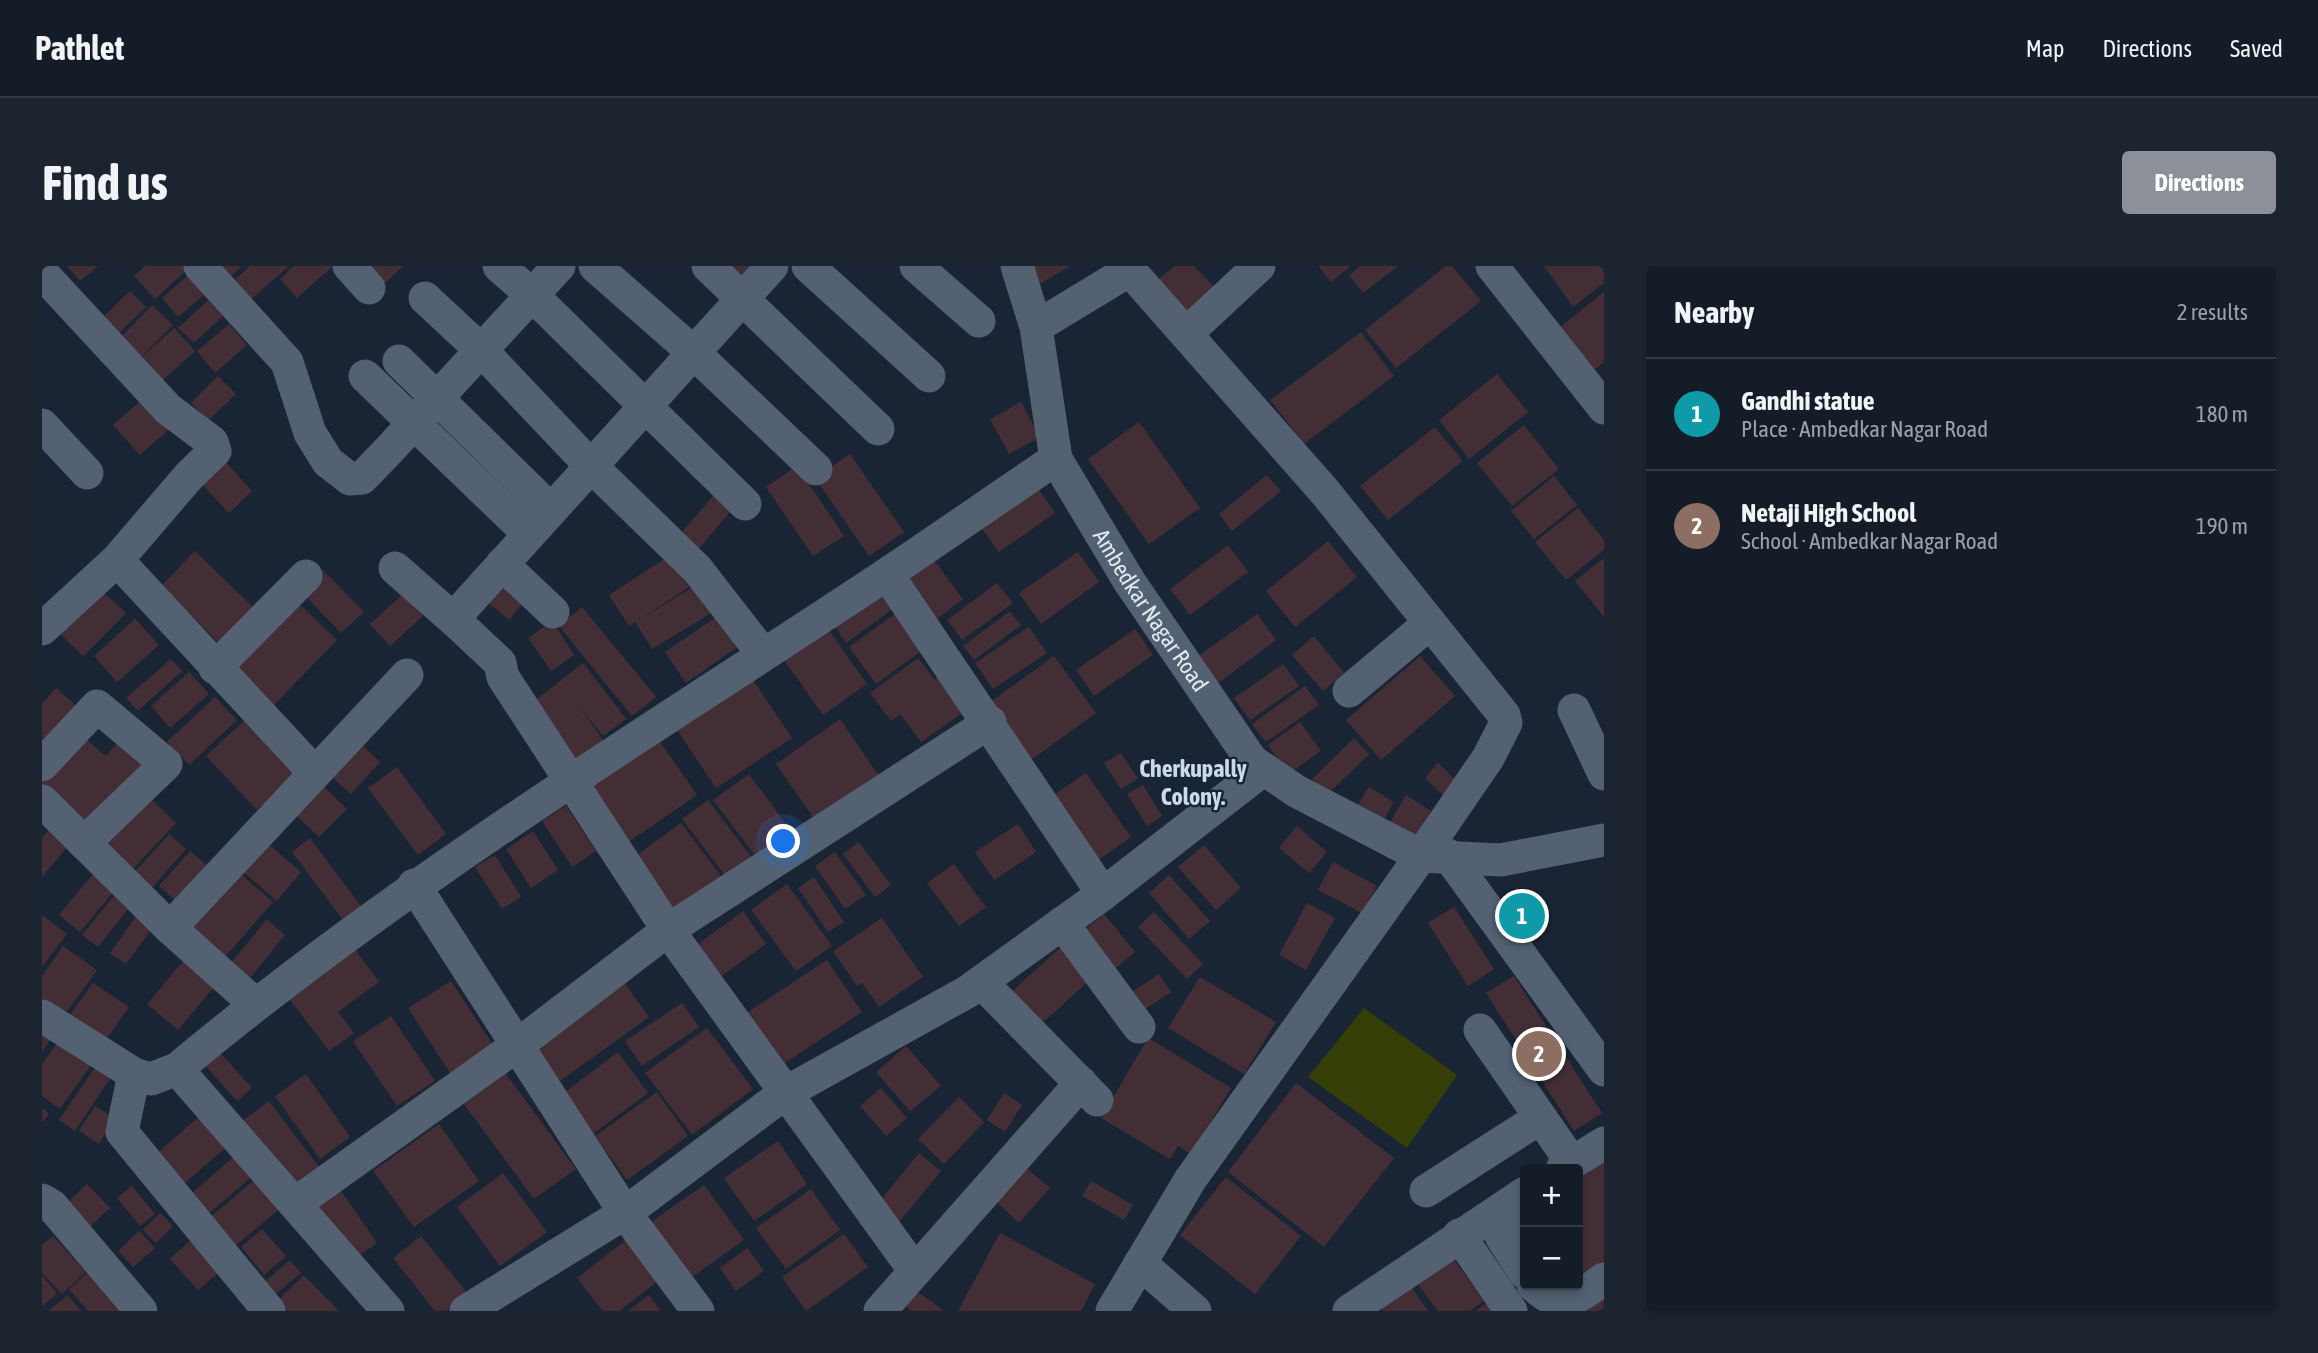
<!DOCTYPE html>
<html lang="en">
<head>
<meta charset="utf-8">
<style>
  :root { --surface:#131c27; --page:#1c252f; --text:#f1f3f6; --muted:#9da1a7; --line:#323a44; --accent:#8c9099 }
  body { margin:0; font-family:"Asap Condensed",sans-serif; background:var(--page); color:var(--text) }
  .controls { position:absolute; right:21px; bottom:21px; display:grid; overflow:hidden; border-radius:7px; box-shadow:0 4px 10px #0003 }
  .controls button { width:63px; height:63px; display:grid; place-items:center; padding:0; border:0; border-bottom:2px solid var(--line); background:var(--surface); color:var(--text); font:35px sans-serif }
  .you { position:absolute; left:742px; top:576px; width:24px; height:24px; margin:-18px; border:5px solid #fff; border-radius:50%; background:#1a73e8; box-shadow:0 0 0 10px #1a73e833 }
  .badge { display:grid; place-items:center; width:46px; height:46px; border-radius:50%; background:var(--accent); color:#fff; font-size:23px; font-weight:700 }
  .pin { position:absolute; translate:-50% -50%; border:4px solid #fff; box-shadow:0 2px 7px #0006 }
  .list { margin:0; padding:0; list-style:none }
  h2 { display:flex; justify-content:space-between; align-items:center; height:91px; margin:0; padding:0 28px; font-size:30px }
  h2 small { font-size:23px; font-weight:400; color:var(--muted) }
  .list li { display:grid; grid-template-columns:46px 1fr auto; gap:21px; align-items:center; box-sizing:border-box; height:112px; padding:0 28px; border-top:2px solid var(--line) }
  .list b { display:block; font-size:26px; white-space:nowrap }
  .list p { margin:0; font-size:23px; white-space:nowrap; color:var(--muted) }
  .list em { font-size:23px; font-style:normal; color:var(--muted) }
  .map { position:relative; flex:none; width:1562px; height:1045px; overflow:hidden; border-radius:7px }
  header { display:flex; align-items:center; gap:42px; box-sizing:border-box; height:98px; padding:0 35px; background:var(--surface); border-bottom:2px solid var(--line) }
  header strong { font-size:33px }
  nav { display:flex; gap:38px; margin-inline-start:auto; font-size:24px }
  .intro { display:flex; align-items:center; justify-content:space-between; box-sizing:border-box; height:168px; padding:0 42px }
  h1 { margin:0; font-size:49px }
  .button { padding:18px 32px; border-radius:7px; background:var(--accent); color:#fff; font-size:24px; font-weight:700 }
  main { display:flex; gap:42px; padding:0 42px }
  aside { flex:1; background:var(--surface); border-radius:7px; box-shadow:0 4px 10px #0003 }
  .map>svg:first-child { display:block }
</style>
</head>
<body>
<header>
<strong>Pathlet</strong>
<nav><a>Map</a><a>Directions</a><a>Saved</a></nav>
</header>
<div class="intro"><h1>Find us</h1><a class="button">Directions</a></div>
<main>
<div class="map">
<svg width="1562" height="1045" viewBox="0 0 1562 1045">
  <rect width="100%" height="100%" fill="#192534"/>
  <polygon fill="#363e07" points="1322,742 1415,809 1365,882 1266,811"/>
  <g fill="#442e35">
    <polygon points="25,0 56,0 38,15"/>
    <polygon points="103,0 149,0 113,33 92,10"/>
    <polygon points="173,0 200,0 184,14"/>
    <polygon points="208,0 247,0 205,37 188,18"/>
    <polygon points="252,0 291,0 255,32 238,13"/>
    <polygon points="317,0 361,0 338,22"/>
    <polygon points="673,0 708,0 692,17"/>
    <polygon points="985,0 1028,0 996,19"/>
    <polygon points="1133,0 1152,0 1178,27 1143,61 1109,19"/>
    <polygon points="1276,0 1309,0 1289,16"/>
    <polygon points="1318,0 1356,0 1321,27 1307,9"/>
    <polygon points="1404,0 1410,0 1439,35 1354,102 1323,64"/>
    <polygon points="1502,0 1562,0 1562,17 1531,41"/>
    <polygon points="152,4 169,23 136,51 120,32"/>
    <polygon points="88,25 104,41 73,71 57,55"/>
    <polygon points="1562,26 1562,96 1552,104 1518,61"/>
    <polygon points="166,34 181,50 152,77 136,62"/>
    <polygon points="110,39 131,59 98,92 78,72"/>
    <polygon points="187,58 205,79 173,107 155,85"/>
    <polygon points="132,62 153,85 121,114 100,91"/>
    <polygon points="1319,66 1352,110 1262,178 1228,134"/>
    <polygon points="1455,108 1486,146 1427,193 1397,154"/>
    <polygon points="176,110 194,128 167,154 149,137"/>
    <polygon points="105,129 132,159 98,189 71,159"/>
    <polygon points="979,136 998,171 967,188 948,153"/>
    <polygon points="1097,156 1158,242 1107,278 1046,193"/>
    <polygon points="1482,159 1517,203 1470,240 1435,197"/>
    <polygon points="1393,161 1421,195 1346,254 1318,220"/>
    <polygon points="808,188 862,266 827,290 773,212"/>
    <polygon points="183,195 210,225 187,247 159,217"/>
    <polygon points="755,200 802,270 771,290 724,221"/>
    <polygon points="1225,209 1239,225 1190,265 1177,248"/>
    <polygon points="1512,210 1535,239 1492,273 1469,245"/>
    <polygon points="995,221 1013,247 957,286 938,260"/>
    <polygon points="676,224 694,239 654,286 636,271"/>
    <polygon points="1536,242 1562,274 1562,284 1524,314 1493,276"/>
    <polygon points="1286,275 1315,311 1253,361 1224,325"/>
    <polygon points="1186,279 1206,306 1148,349 1128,323"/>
    <polygon points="153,285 211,341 176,376 119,320"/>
    <polygon points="1036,286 1057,316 999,358 977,327"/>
    <polygon points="627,290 647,321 596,355 654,319 671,346 610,383 593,356 587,360 567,329"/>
    <polygon points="1562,292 1562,351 1533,315"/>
    <polygon points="891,293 921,333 890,357 860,317"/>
    <polygon points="281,304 322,346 299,367 259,325"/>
    <polygon points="460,313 484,333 467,354 443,334"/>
    <polygon points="955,317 971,337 920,374 905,354"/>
    <polygon points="57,322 84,347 41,390 15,365"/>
    <polygon points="838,325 851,343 804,377 792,359"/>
    <polygon points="361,328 381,350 348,380 328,358"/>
    <polygon points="251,332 295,374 227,444 184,402"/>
    <polygon points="540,341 614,431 590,450 517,360"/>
    <polygon points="683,345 704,375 644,417 623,386"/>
    <polygon points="968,345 979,359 932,394 921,380"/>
    <polygon points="855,346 882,383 834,418 807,381"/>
    <polygon points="1215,348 1234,374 1175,418 1155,391"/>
    <polygon points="93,353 117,379 75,416 52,390"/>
    <polygon points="510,355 532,389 509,405 486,372"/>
    <polygon points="987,361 1005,387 951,423 933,397"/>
    <polygon points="786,363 825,418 781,449 742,394"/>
    <polygon points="1093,363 1111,389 1052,430 1034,404"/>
    <polygon points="1272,370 1302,407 1281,425 1250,389"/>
    <polygon points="1012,390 1054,447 989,494 947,437"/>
    <polygon points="1378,390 1413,430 1339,494 1304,454"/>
    <polygon points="876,392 893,414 904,405 930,440 879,476 858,448 849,455 828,427"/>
    <polygon points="129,393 140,405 96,445 84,432"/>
    <polygon points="541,397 584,453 561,470 535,438 562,475 533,497 489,438"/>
    <polygon points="1241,398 1257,420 1208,454 1192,432"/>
    <polygon points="147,406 167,428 128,462 109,440"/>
    <polygon points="711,414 750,472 674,522 635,464"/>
    <polygon points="1263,420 1277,439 1224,476 1210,458"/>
    <polygon points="14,422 37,442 0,484 0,438"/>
    <polygon points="173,431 195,454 147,499 125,476"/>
    <polygon points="204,453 255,507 215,544 164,490"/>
    <polygon points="798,453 837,510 773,554 734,498"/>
    <polygon points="1258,456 1279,485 1246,508 1226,479"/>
    <polygon points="39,469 64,490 82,469 109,491 49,562 0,521 0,515"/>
    <polygon points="614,470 655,529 582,579 541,521"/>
    <polygon points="312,471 338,496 309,528 282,504"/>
    <polygon points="1312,472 1327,488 1285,529 1270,513"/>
    <polygon points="1079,487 1096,513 1079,523 1062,497"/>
    <polygon points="1396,497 1417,518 1404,532 1383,512"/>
    <polygon points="355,501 404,568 376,589 326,522"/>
    <polygon points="1044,507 1089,571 1056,594 1010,530"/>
    <polygon points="707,508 750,566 715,592 671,534"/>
    <polygon points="274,513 305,543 277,571 246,542"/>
    <polygon points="1101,519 1120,550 1105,560 1085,528"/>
    <polygon points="1327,521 1352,536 1341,555 1315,540"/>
    <polygon points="102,526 134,557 91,603 59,572"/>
    <polygon points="1364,529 1389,545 1374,571 1348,556"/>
    <polygon points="666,534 710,592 684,611 640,553"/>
    <polygon points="524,540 554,585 530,601 500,555"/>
    <polygon points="13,557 32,573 0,611 0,572"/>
    <polygon points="639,557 680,611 632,647 591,592"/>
    <polygon points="976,558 994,586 952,614 933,586"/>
    <polygon points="1255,560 1285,586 1267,607 1237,582"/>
    <polygon points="491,565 516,604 489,622 464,583"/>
    <polygon points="127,568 144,583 108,624 90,609"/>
    <polygon points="218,571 259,606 235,635 193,599"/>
    <polygon points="268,572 319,640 301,654 250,586"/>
    <polygon points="817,576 849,619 833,631 801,588"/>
    <polygon points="1162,579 1199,622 1174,644 1136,601"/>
    <polygon points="148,585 166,600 135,636 117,620"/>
    <polygon points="793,586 824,629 803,643 773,600"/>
    <polygon points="453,589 479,631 460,643 433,601"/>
    <polygon points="1291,596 1335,620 1320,647 1276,624"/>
    <polygon points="912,598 944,641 917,660 885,617"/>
    <polygon points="191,601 231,636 177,698 137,664"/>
    <polygon points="56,602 77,619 38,666 17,649"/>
    <polygon points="1127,609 1168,655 1147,673 1107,627"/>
    <polygon points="772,611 802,656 786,666 756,622"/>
    <polygon points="745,618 790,680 754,705 709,644"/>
    <polygon points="75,626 90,638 56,681 40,669"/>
    <polygon points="1265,637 1293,652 1264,704 1237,689"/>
    <polygon points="1412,641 1452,703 1426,720 1386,657"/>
    <polygon points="701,645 724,678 678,711 655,679"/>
    <polygon points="1112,646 1161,698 1145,713 1096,661"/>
    <polygon points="1062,648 1093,686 1068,707 1036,669"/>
    <polygon points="0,649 25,668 0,701"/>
    <polygon points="95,649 111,661 84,698 68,687"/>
    <polygon points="840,652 881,711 837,741 820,717 815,720 791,685"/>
    <polygon points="225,653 243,669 207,713 188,698"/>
    <polygon points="1021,679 1051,711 996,761 966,729"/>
    <polygon points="21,680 55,704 21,751 0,736 0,710"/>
    <polygon points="312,682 337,716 296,746 312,767 287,785 246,731"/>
    <polygon points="147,688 178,714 136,764 105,738"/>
    <polygon points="785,694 820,746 738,800 703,748"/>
    <polygon points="1117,708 1129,726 1096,748 1084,730"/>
    <polygon points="1472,710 1560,847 1532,865 1444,727"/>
    <polygon points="1158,711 1234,756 1202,808 1126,762"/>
    <polygon points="580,714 607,751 518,815 491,777"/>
    <polygon points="409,715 451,779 408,807 366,742"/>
    <polygon points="51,717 87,741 58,782 22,757"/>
    <polygon points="640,737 657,761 600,800 583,775"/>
    <polygon points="349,750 393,815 355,840 311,775"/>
    <polygon points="0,762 11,769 0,786"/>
    <polygon points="665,762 711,823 650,869 603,807"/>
    <polygon points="19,772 52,795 18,843 0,830 0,798"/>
    <polygon points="1106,772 1189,822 1149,888 1136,880 1128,893 1059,852"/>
    <polygon points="864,780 899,820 868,845 834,806"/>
    <polygon points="175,783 210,822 195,835 160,796"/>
    <polygon points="576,786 606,827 548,870 518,830"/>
    <polygon points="53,801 69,811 33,865 17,854"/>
    <polygon points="264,808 308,871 278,893 233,830"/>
    <polygon points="464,808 534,903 492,933 422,838"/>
    <polygon points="1254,817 1352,892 1282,981 1186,906"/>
    <polygon points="839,822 865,852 844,870 818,840"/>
    <polygon points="615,826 646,870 585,914 553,870"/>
    <polygon points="962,827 980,839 963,866 945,854"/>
    <polygon points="917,831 942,856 902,898 876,873"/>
    <polygon points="227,835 277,901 247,922 198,857"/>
    <polygon points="53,840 73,852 57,878 37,865"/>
    <polygon points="0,842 7,848 0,857"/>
    <polygon points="163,845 190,876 137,922 110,892"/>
    <polygon points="397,858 437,915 372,961 331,905"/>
    <polygon points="736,875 765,918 712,955 682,912"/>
    <polygon points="877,887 899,905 857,956 835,939"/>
    <polygon points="195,888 213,908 166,948 149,928"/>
    <polygon points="1562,892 1562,1000 1536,1018 1536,910"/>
    <polygon points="982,900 1008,922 977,957 952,934"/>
    <polygon points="461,907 505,966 458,1000 415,941"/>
    <polygon points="217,910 242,939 191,982 166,953"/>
    <polygon points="1184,911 1259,970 1213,1028 1138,969"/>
    <polygon points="1049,915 1091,939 1082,954 1040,930"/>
    <polygon points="45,918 68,942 40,968 18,944"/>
    <polygon points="662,919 702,974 643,1016 603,960"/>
    <polygon points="90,920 113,948 98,960 75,932"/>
    <polygon points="769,923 798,964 744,1003 714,962"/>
    <polygon points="299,925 335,977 312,993 276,941"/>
    <polygon points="118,947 131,960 114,977 101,964"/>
    <polygon points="220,963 244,990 222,1009 199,981"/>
    <polygon points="97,965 113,982 91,1001 76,985"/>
    <polygon points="958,967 1053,1018 1039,1045 916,1045"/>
    <polygon points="802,968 826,1001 764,1045 740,1011"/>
    <polygon points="11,970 44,1006 20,1028 0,1007 0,979"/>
    <polygon points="379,970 426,1028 404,1045 393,1045 351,992"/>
    <polygon points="152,971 181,1003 156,1024 128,993"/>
    <polygon points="584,974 616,1015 577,1045 561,1045 535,1012"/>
    <polygon points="705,982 722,1005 694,1025 678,1002"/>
    <polygon points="1408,988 1442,1035 1428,1045 1396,1045 1372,1013"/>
    <polygon points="248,994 259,1007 230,1031 219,1019"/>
    <polygon points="54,999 91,1045 46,1045 27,1023"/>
    <polygon points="0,1009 15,1027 0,1041"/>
    <polygon points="262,1009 297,1045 245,1045 235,1035"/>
    <polygon points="1368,1019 1386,1045 1341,1045 1338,1041"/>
    <polygon points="872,1023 902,1045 870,1045 861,1039"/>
    <polygon points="1562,1023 1562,1045 1530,1045"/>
    <polygon points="26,1029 39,1045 6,1045"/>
    <polygon points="607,1029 619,1045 586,1045"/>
    <polygon points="1447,1035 1454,1045 1433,1045"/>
  </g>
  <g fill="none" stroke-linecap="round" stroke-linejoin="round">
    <g stroke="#536173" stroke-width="33">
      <polyline points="158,0 245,96 268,167 286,196 308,213 320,212 347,184 517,0"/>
      <polyline points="307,0 327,22"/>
      <polyline points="457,0 490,29 703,238"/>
      <polyline points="553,0 651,86 774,203"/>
      <polyline points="666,0 836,163"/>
      <polyline points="730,0 411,353 458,397 461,411 626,664 873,1005"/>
      <polyline points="766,0 887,110"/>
      <polyline points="874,0 937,55"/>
      <path id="s1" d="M975,0L994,61L1014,193L1087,315L1210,495L1254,525L1379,590L1459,594L1562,574"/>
      <polyline points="1450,0 1562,142"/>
      <polyline points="0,7 126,143 170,176 173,185 147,210 75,294 0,363"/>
      <polyline points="383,32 441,86 549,200 655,303 721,388"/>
      <polyline points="994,61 1088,4"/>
      <polyline points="1144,68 1217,0"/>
      <polyline points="357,95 509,244"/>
      <polyline points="323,110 487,268"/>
      <polyline points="0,159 45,207"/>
      <polyline points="75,294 272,506"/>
      <polyline points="460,298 511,346"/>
      <polyline points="353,302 411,353"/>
      <polyline points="845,308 1061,628"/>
      <polyline points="173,402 264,310"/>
      <polyline points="1307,425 1388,357"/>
      <polyline points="1532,444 1562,508"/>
      <polyline points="0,499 55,440 124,498 42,577"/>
      <polyline points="0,535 128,662 213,738"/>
      <polyline points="1406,589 1562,804"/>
      <polyline points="372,619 583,947 656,1045"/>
      <polyline points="1020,657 1097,761"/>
      <polyline points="128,662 365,409"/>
      <polyline points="939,716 1055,834"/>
      <polyline points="0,750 92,808 109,813 135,803 346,1045"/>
      <polyline points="1438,764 1530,897"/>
      <path d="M135,803C357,617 604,468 845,308C902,270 957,231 1014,193"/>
      <polyline points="92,808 80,866 227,1045"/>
      <polyline points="1520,903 1562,877"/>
      <polyline points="1384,925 1498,852"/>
      <polyline points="0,934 10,940 99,1045"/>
      <polyline points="254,937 477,778 626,664 948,456"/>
      <polyline points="1483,940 1468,951 1459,970 1483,1007"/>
      <polyline points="1417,969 1469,1045"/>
      <polyline points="1098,997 1153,1045"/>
      <path d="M1491,1019C1519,1045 1531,1035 1562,1013"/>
      <polyline points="424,1045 583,947 743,827 925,726 1061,628 1222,503"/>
      <polyline points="838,1045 1039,817"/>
      <polyline points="1070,1045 1148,914 1379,590 1446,492 1464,457 1462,449 1283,226 1084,0"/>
      <polyline points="1307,1045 1483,927"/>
    </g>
  </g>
  <g text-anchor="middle" stroke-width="5" stroke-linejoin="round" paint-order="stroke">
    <g font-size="23" fill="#e1eaf4" stroke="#192534">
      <text dy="8" stroke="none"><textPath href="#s1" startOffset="376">Ambedkar Nagar Road</textPath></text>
    </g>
    <g font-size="24" font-weight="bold" fill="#c9daee" stroke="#192534">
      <text x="1151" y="511">Cherkupally<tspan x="1151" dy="28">Colony.</tspan></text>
    </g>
  </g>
</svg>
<div class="controls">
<button>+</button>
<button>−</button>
</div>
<div class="you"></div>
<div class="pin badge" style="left:1480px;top:650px;background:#0f9aa8">1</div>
<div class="pin badge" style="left:1497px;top:788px;background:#8d6e63">2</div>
</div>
<aside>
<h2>Nearby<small>2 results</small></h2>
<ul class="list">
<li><span class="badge" style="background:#0f9aa8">1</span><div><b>Gandhi statue</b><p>Place · Ambedkar Nagar Road</p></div><em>180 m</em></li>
<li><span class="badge" style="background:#8d6e63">2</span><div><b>Netaji High School</b><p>School · Ambedkar Nagar Road</p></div><em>190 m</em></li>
</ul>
</aside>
</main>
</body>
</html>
